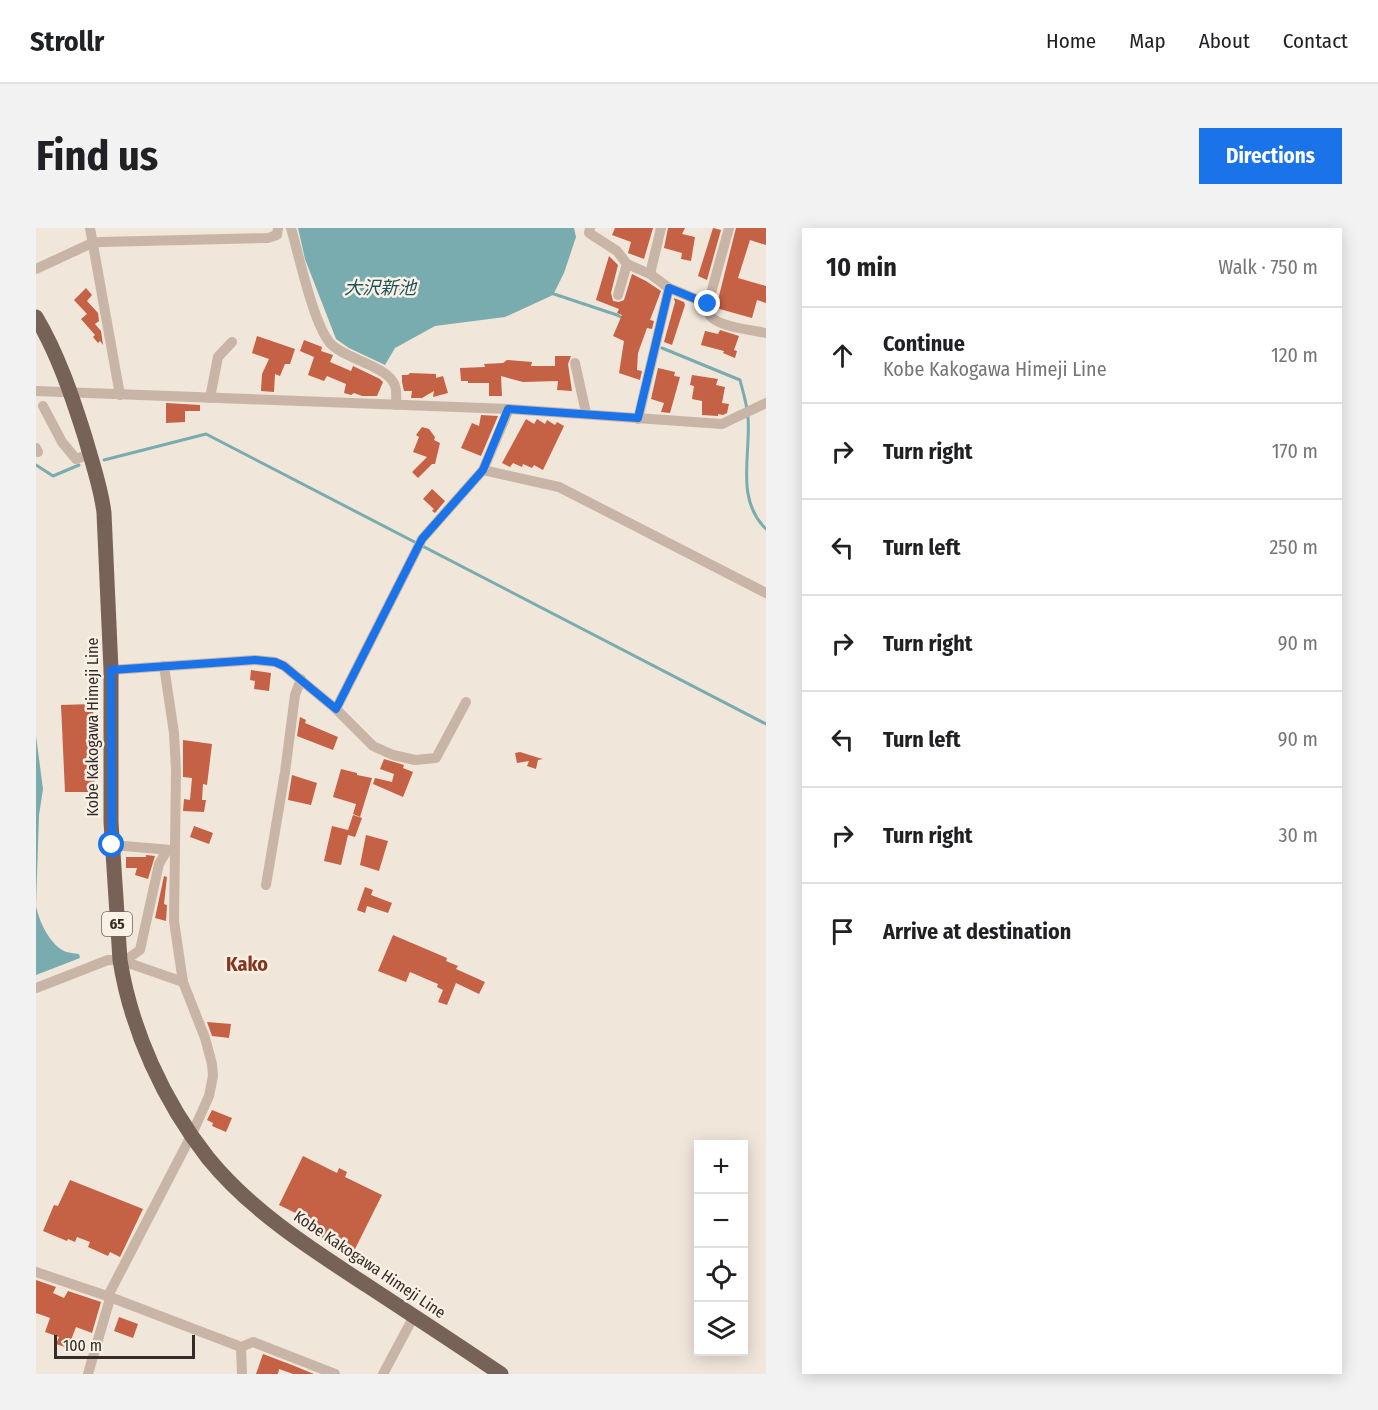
<!DOCTYPE html>
<html lang="en">
<head>
<meta charset="utf-8">
<style>
  :root { --surface:#fff; --page:#f2f2f2; --text:#202124; --muted:#757577; --line:#e0e0e0; --accent:#1a73e8 }
  body { margin:0; font-family:"Fira Sans Condensed","Noto Sans JP",sans-serif; background:var(--page); color:var(--text) }
  .controls { position:absolute; right:18px; bottom:18px; display:grid; overflow:hidden; border-radius:0px; box-shadow:0 3px 15px #0003 }
  .controls button { width:54px; height:54px; display:grid; place-items:center; padding:0; border:0; border-bottom:2px solid var(--line); background:var(--surface); color:var(--text); font:30px sans-serif }
  .scale { position:absolute; left:18px; bottom:15px; width:141px; box-sizing:border-box; padding-left:6px; border:3px solid #352b27; border-top:0; font-size:16px; line-height:21px; white-space:nowrap; color:#352b27; -webkit-text-stroke:4px #f9f0e6; paint-order:stroke }
  .stop { position:absolute; width:18px; height:18px; margin:-14px; border:4px solid #1a73e8; border-radius:50%; background:#fff }
  .stop.end { background:#1a73e8; border-color:#fff; box-shadow:0 2px 6px #0008 }
  .list { margin:0; padding:0; list-style:none }
  h2 { display:flex; justify-content:space-between; align-items:center; height:78px; margin:0; padding:0 24px; font-size:26px }
  h2 small { font-size:20px; font-weight:400; color:var(--muted) }
  .list li { display:grid; grid-template-columns:39px 1fr auto; gap:18px; align-items:center; box-sizing:border-box; height:96px; padding:0 24px; border-top:2px solid var(--line) }
  .list b { display:block; font-size:22px; white-space:nowrap }
  .list p { margin:0; font-size:20px; white-space:nowrap; color:var(--muted) }
  .list em { font-size:20px; font-style:normal; color:var(--muted) }
  .icon { flex:none; width:33px; height:33px; fill:none; stroke:currentColor; stroke-width:2; stroke-linecap:round; stroke-linejoin:round }
  .map { position:relative; flex:none; width:730px; height:1146px; overflow:hidden; border-radius:0px }
  header { display:flex; align-items:center; gap:36px; box-sizing:border-box; height:84px; padding:0 30px; background:var(--surface); border-bottom:2px solid var(--line) }
  header strong { font-size:28px }
  nav { display:flex; gap:33px; margin-inline-start:auto; font-size:21px }
  .intro { display:flex; align-items:center; justify-content:space-between; box-sizing:border-box; height:144px; padding:0 36px }
  h1 { margin:0; font-size:42px }
  .button { padding:15px 27px; border-radius:0px; background:var(--accent); color:#fff; font-size:21px; font-weight:700 }
  main { display:flex; gap:36px; padding:0 36px }
  aside { flex:1; background:var(--surface); border-radius:0px; box-shadow:0 3px 15px #0003 }
  .map>svg:first-child { display:block }
</style>
</head>
<body>
<header>
<strong>Strollr</strong>
<nav><a>Home</a><a>Map</a><a>About</a><a>Contact</a></nav>
</header>
<div class="intro"><h1>Find us</h1><a class="button">Directions</a></div>
<main>
<div class="map">
<svg width="730" height="1146" viewBox="0 0 730 1146">
  <rect width="100%" height="100%" fill="#f1e6da"/>
  <g fill="#79acae">
    <polygon points="262,0 538,0 540,9 528,45 517,67 469,89 399,98 359,120 349,137 313,120 300,111 269,31"/>
    <path d="M0,508L7,561L3,587L0,678C3,693 13,715 28,723C32,725 39,725 43,726L44,730L0,747Z"/>
  </g>
  <g fill="none" stroke-linecap="round" stroke-linejoin="round">
    <g stroke="#79acae" stroke-width="3">
      <polyline points="515,65 581,87 588,91"/>
      <path d="M626,120L704,152C707,164 711,176 712,189C715,227 699,271 730,301"/>
      <polyline points="68,232 170,206 730,496"/>
      <polyline points="0,237 17,248 43,237"/>
    </g>
  </g>
  <g fill="#c56144">
    <polygon points="579,0 617,0 608,31 592,25 595,14 576,7"/>
    <polygon points="632,0 649,0 646,6 659,9 655,33 645,31 646,25 628,20"/>
    <polygon points="677,0 685,2 671,52 662,48"/>
    <polygon points="700,0 730,0 730,17 714,12 702,50 730,58 730,75 721,72 716,90 680,80"/>
    <polygon points="573,28 582,37 575,65 577,73 583,74 588,72 596,46 610,53 625,63 614,92 618,93 616,101 611,100 602,125 601,142 606,143 604,152 583,145 588,113 577,108 586,87 581,85 583,81 560,72"/>
    <polygon points="50,60 56,67 51,73 62,85 63,93 59,96 65,103 67,117 64,113 62,115 57,109 59,107 45,91 51,86 38,72"/>
    <polygon points="638,70 648,74 649,77 636,117 628,114 639,74"/>
    <polygon points="684,102 703,108 698,122 701,123 699,130 687,125 688,123 665,117 669,103 682,106"/>
    <polygon points="221,108 259,121 254,136 249,136 244,148 239,146 238,164 225,163 226,146 233,131 216,125"/>
    <polygon points="268,112 286,119 285,123 297,127 294,134 315,143 317,138 344,151 347,154 341,168 326,168 318,165 315,167 308,165 310,156 291,148 288,153 272,147 278,129 264,123"/>
    <polygon points="519,128 535,128 532,136 536,163 521,162 522,153 487,154 465,148 466,168 453,168 453,155 432,155 432,153 425,153 424,140 449,139 448,136 467,135 471,132 496,134 495,138 519,138"/>
    <polygon points="622,140 639,144 638,148 644,149 634,185 625,184 628,175 615,171"/>
    <polygon points="374,145 400,146 400,150 407,148 412,165 397,169 398,163 386,170 375,170 376,163 368,163 366,154 366,147 372,147"/>
    <polygon points="656,147 682,151 680,157 689,159 686,175 693,176 691,185 687,187 682,186 682,188 666,187 666,173 656,171 658,158 654,157"/>
    <polygon points="130,175 164,177 164,183 149,183 149,194 130,195"/>
    <polygon points="445,187 462,188 445,228 425,220 436,195 443,198"/>
    <polygon points="490,191 498,196 501,191 509,196 511,192 519,197 521,194 528,198 507,242 498,237 496,240 487,236 486,239 477,235 474,239 466,235"/>
    <polygon points="386,199 393,201 399,209 398,212 404,215 399,236 396,236 382,250 376,244 391,229 377,224 383,209 380,207"/>
    <polygon points="396,261 409,273 399,285 396,283 398,281 387,271"/>
    <polygon points="215,442 235,445 233,463 218,461 219,453 214,452"/>
    <polygon points="57,476 59,564 29,564 25,477"/>
    <polygon points="264,489 270,492 269,495 302,509 297,522 261,508"/>
    <polygon points="147,512 176,516 171,557 167,556 166,572 170,572 168,584 147,583 148,571 154,572 156,550 147,549"/>
    <polygon points="484,524 503,530 507,531 502,532 500,541 491,538 493,533 481,535 479,525"/>
    <polygon points="348,531 368,537 367,540 377,544 367,569 337,556 339,550 356,554 358,546 344,541"/>
    <polygon points="305,541 321,545 321,547 336,550 324,589 317,586 320,576 297,569"/>
    <polygon points="256,547 281,555 275,577 252,572"/>
    <polygon points="317,587 326,590 319,609 312,607 305,637 288,633 296,598 312,602"/>
    <polygon points="158,598 177,605 173,616 154,609"/>
    <polygon points="330,607 352,613 343,643 324,637"/>
    <polygon points="110,627 119,628 112,651 99,647 101,640 90,640 90,629 110,629"/>
    <polygon points="128,648 131,649 128,676 131,677 130,693 119,690"/>
    <polygon points="329,659 337,662 335,667 356,675 352,685 331,678 329,685 321,682"/>
    <polygon points="357,707 411,730 410,733 422,738 420,741 449,754 443,766 420,755 411,777 402,774 407,762 401,759 402,756 374,744 370,754 342,743"/>
    <polygon points="171,794 195,796 193,810 176,808"/>
    <polygon points="176,882 196,890 190,904 176,898 177,895 171,892"/>
    <polygon points="267,928 301,945 303,940 311,944 309,949 346,967 317,1025 285,1009 287,1006 269,997 272,991 243,977"/>
    <polygon points="34,952 107,981 84,1029 74,1024 72,1028 52,1019 54,1014 41,1009 39,1014 32,1011 31,1013 7,1003 18,977 22,978"/>
    <polygon points="0,1052 20,1059 17,1065 28,1070 32,1063 65,1074 56,1105 40,1099 32,1120 20,1116 23,1109 9,1104 14,1090 0,1085"/>
    <polygon points="83,1089 102,1096 97,1110 78,1103"/>
    <polygon points="227,1126 256,1137 278,1146 257,1146 243,1141 242,1146 220,1146"/>
  </g>
  <g fill="none" stroke-linecap="round" stroke-linejoin="round">
    <g stroke="#c9b5a6" stroke-width="10">
      <polyline points="54,0 84,167"/>
      <path d="M255,0C263,27 277,95 294,115C308,131 353,138 359,158C361,163 360,171 360,177"/>
      <polyline points="554,0 553,5 581,23 591,36 614,46 633,60 672,76"/>
      <path d="M693,0L672,76C672,79 672,84 673,86C679,99 717,102 730,105"/>
      <polyline points="0,41 56,15 65,14 232,10 241,7 242,0"/>
      <polyline points="614,46 625,0"/>
      <polyline points="582,67 591,36"/>
      <polyline points="539,135 550,185"/>
      <polyline points="0,163 473,181 686,196 730,175"/>
      <polyline points="174,170 182,129 196,114"/>
      <polyline points="7,178 26,214 40,231 54,226"/>
      <polyline points="602,191 633,60"/>
      <polyline points="0,220 2,224"/>
      <polyline points="447,242 473,181"/>
      <polyline points="75,442 219,432 239,434 248,438 300,481 337,518 357,527 379,532 400,530 430,474"/>
      <polyline points="300,481 386,311 447,242 523,259 730,365"/>
      <polyline points="76,617 135,622"/>
      <polyline points="230,657 249,544 259,467 265,451"/>
      <polyline points="87,734 104,722 123,636 131,622"/>
      <polyline points="0,760 72,732 84,732 147,754"/>
      <polyline points="0,1044 74,1069 205,1119 217,1114 299,1146"/>
      <polyline points="205,1119 206,1146"/>
      <polyline points="52,1146 73,1074 74,1064 156,906 173,868 177,848 176,836 169,810 147,754 138,693 140,542 138,505 128,438"/>
      <polyline points="347,1146 378,1088"/>
    </g>
    <path stroke="#776258" stroke-width="15" d="M0,89C22,126 36,168 49,209C56,234 65,259 68,285L75,442V594L84,732C95,802 128,874 172,930C215,983 275,1021 332,1058C376,1087 421,1116 465,1146"/>
  </g>
  <g fill="none" stroke-linecap="round" stroke-linejoin="round">
    <polyline stroke="#1a73e8" stroke-width="8" points="76,617 75,442 219,432 239,434 248,438 300,481 386,311 447,242 472,181 602,190 633,60 672,76"/>
  </g>
  <g text-anchor="middle" stroke-width="5" stroke-linejoin="round" paint-order="stroke">
    <rect fill="#f9f0e6" stroke="#706660" stroke-width="1.5" x="66" y="684" width="30" height="24" rx="4.5"/>
    <g font-size="15" font-weight="bold" fill="#352b27">
      <text x="81" y="701">65</text>
    </g>
    <g font-size="16" fill="#352b27" stroke="#f9f0e6">
      <text transform="translate(56 499) rotate(-90)" y="6">Kobe Kakogawa Himeji Line</text>
      <text transform="translate(334 1036) rotate(34)" y="6">Kobe Kakogawa Himeji Line</text>
    </g>
    <g font-size="18" font-style="italic" fill="#1d5356" stroke="#f9f0e6">
      <text x="344" y="66">大沢新池</text>
    </g>
    <g font-size="20" font-weight="bold" fill="#833721" stroke="#f9f0e6">
      <text x="211" y="743">Kako</text>
    </g>
  </g>
</svg>
<div class="controls">
<button>+</button>
<button>−</button>
<button><svg class="icon" aria-label="locate" viewBox="0 0 24 24"><circle cx="12" cy="12" r="6"/><path d="M12 2v4M12 18v4M2 12h4M18 12h4"/></svg></button>
<button><svg class="icon" aria-label="layers" viewBox="0 0 24 24"><path d="M12 4l9 5-9 5-9-5zM3 14l9 5 9-5"/></svg></button>
</div>
<div class="scale">100 m</div>
<div class="stop" style="left:76px;top:617px"></div>
<div class="stop end" style="left:672px;top:76px"></div>
</div>
<aside>
<h2>10 min<small>Walk · 750 m</small></h2>
<ul class="list">
<li><svg class="icon" aria-label="ahead" viewBox="0 0 24 24"><path d="M12 20V5M6 11l6-6 6 6"/></svg><div><b>Continue</b><p>Kobe Kakogawa Himeji Line</p></div><em>120 m</em></li>
<li><svg class="icon" aria-label="right" viewBox="0 0 24 24"><path d="M7 20v-9h11M14 6l5 5-5 5"/></svg><div><b>Turn right</b></div><em>170 m</em></li>
<li><svg class="icon" aria-label="left" viewBox="0 0 24 24"><path d="M17 20v-9H6M10 6l-5 5 5 5"/></svg><div><b>Turn left</b></div><em>250 m</em></li>
<li><svg class="icon" aria-label="right" viewBox="0 0 24 24"><path d="M7 20v-9h11M14 6l5 5-5 5"/></svg><div><b>Turn right</b></div><em>90 m</em></li>
<li><svg class="icon" aria-label="left" viewBox="0 0 24 24"><path d="M17 20v-9H6M10 6l-5 5 5 5"/></svg><div><b>Turn left</b></div><em>90 m</em></li>
<li><svg class="icon" aria-label="right" viewBox="0 0 24 24"><path d="M7 20v-9h11M14 6l5 5-5 5"/></svg><div><b>Turn right</b></div><em>30 m</em></li>
<li><svg class="icon" aria-label="arrive" viewBox="0 0 24 24"><path d="M6 21V4h12l-3 4 3 4H6"/></svg><div><b>Arrive at destination</b></div></li>
</ul>
</aside>
</main>
</body>
</html>
